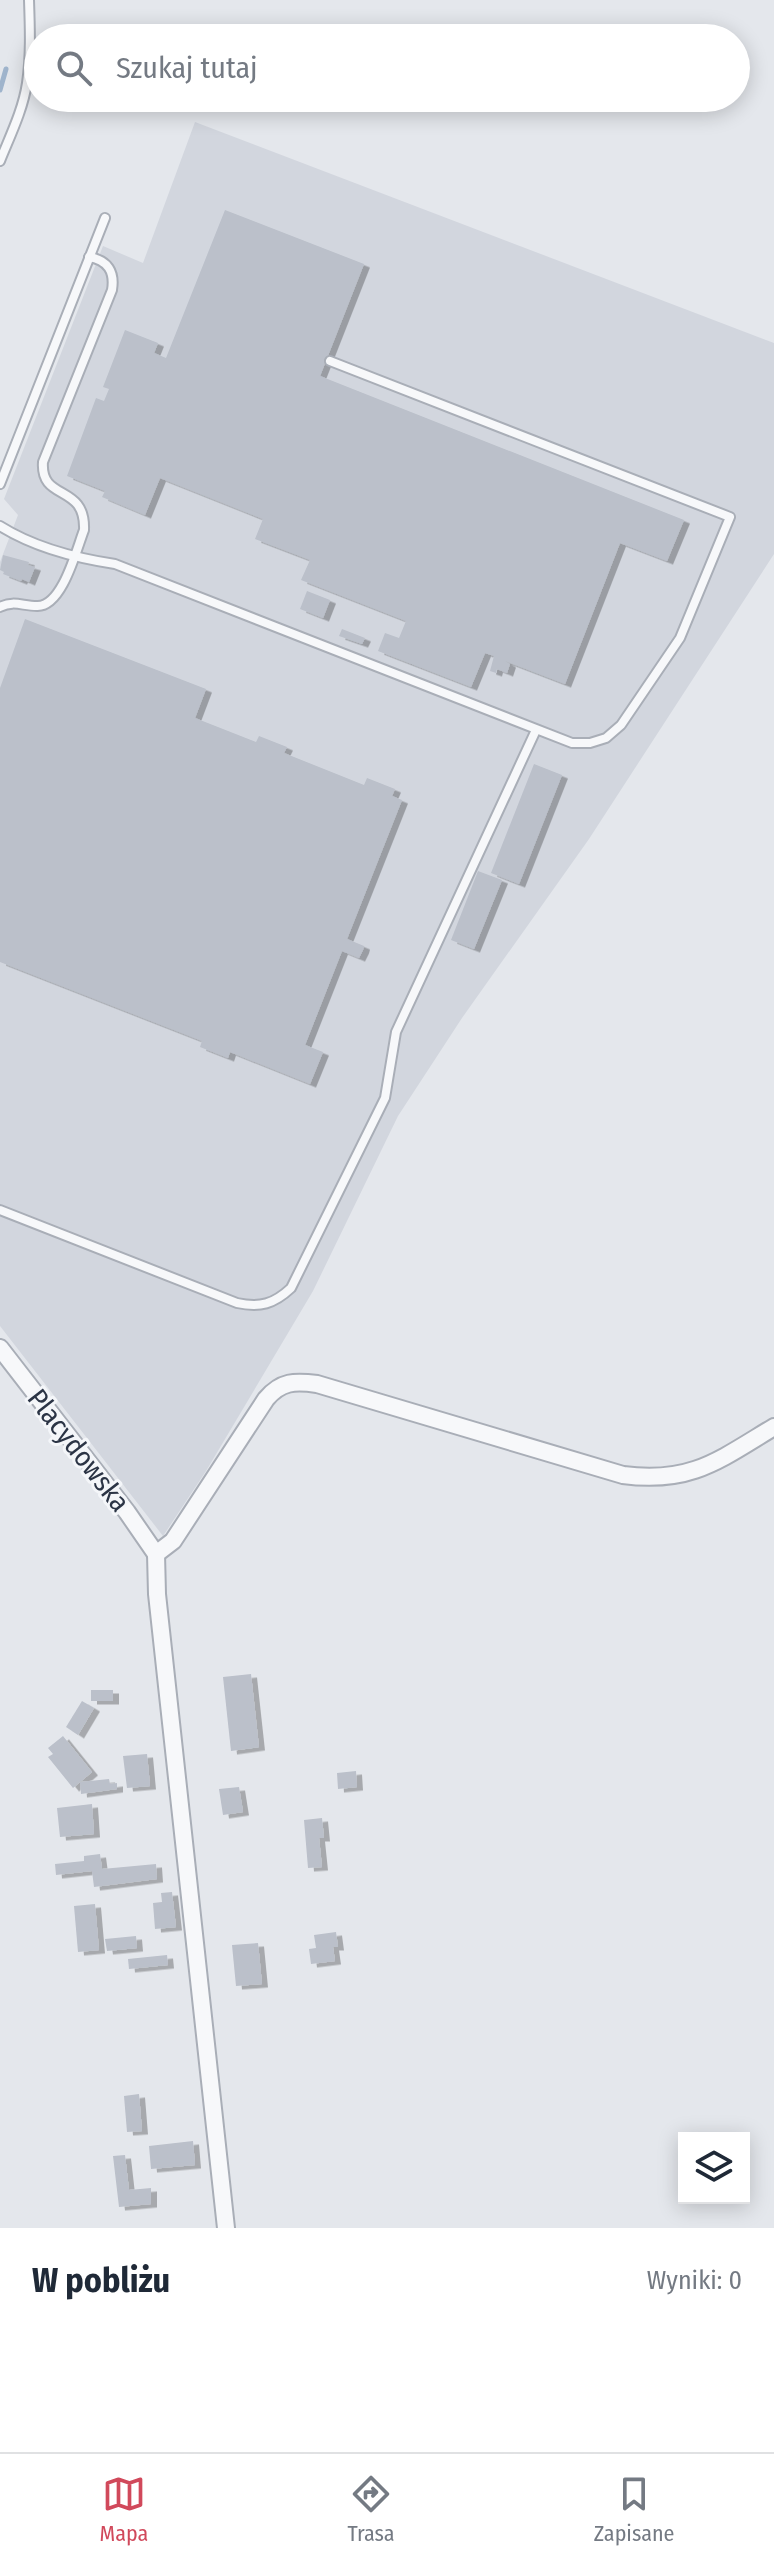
<!DOCTYPE html>
<html lang="pl">
<head>
<meta charset="utf-8">
<style>
  :root { --surface:#fff; --page:#f6f6f7; --text:#1f2937; --muted:#747a83; --line:#e0e1e3; --accent:#d1495b }
  body { margin:0; font-family:"Fira Sans Condensed",sans-serif; background:var(--page); color:var(--text) }
  .controls { position:absolute; right:24px; bottom:24px; display:grid; overflow:hidden; border-radius:0px; box-shadow:0 4px 20px #0003 }
  .controls button { width:72px; height:72px; display:grid; place-items:center; padding:0; border:0; border-bottom:2px solid var(--line); background:var(--surface); color:var(--text); font:40px sans-serif }
  .list { margin:0; padding:0; list-style:none }
  h2 { display:flex; justify-content:space-between; align-items:center; height:104px; margin:0; padding:0 32px; font-size:34px }
  h2 small { font-size:26px; font-weight:400; color:var(--muted) }
  .icon { flex:none; width:44px; height:44px; fill:none; stroke:currentColor; stroke-width:2; stroke-linecap:round; stroke-linejoin:round }
  .map { position:relative; flex:none; width:774px; height:2228px; overflow:hidden }
  .search { position:absolute; background:var(--surface); box-shadow:0 4px 20px #0003; left:24px; right:24px; top:24px; height:88px; display:flex; align-items:center; gap:20px; box-sizing:border-box; padding:0 28px; border-radius:44px; color:var(--muted); font-size:30px }
  .sheet { height:224px; background:var(--surface) }
  nav { display:flex; justify-content:space-around; align-items:center; box-sizing:border-box; height:112px; border-top:2px solid var(--line); background:var(--surface); font-size:22px; color:var(--muted) }
  nav a { display:grid; justify-items:center; gap:4px }
  nav .on { color:var(--accent) }
  .map>svg:first-child { display:block }
</style>
</head>
<body>
<div class="map">
<svg width="774" height="2228" viewBox="0 0 774 2228">
  <defs>
    <filter id="shadow"><feDropShadow dx="6" dy="3.5" stdDeviation="0" flood-color="#0004"/></filter>
  </defs>
  <rect width="100%" height="100%" fill="#e4e7ec"/>
  <polygon fill="#d2d6de" points="195,122 774,343 774,554 589,839 462,1018 398,1116 313,1291 206,1471 163,1536 0,1326 0,562 18,515 4,499 103,246 143,263"/>
  <g fill="none" stroke-linecap="round" stroke-linejoin="round">
    <polyline stroke="#9fb4cc" stroke-width="5" points="0,90 6,69"/>
  </g>
  <g fill="#bbc0ca" filter="url(#shadow)">
    <polygon points="225,210 364,264 320,376 684,520 667,561 620,543 565,684 505,661 510,664 507,673 497,669 496,673 490,671 494,656 485,653 471,687 378,651 385,633 399,638 406,621 301,580 310,560 255,539 263,519 160,478 145,515 102,497 105,491 67,476 96,398 104,401 109,389 103,387 125,330 158,343 154,353 166,358"/>
    <polygon points="3,555 29,562 28,565 35,567 29,582 22,579 21,581 3,574 4,572 0,570"/>
    <polygon points="307,591 330,600 323,618 300,609"/>
    <polygon points="25,619 206,689 195,718 256,742 259,736 287,747 284,753 364,785 367,778 395,789 392,796 402,800 347,939 364,946 363,950 359,958 342,951 305,1045 323,1052 310,1084 230,1052 228,1058 200,1047 202,1041 0,962 0,688"/>
    <polygon points="342,629 365,638 362,644 339,636"/>
    <polygon points="534,764 562,775 519,884 491,873"/>
    <polygon points="478,871 502,880 474,949 451,940"/>
    <polygon points="251,1674 259,1747 231,1751 223,1677"/>
    <rect x="91" y="1690" width="22" height="11"/>
    <polygon points="82,1701 94,1708 78,1735 66,1727"/>
    <polygon points="63,1736 92,1772 73,1788 48,1757 53,1754 48,1748"/>
    <polygon points="147,1754 150,1786 127,1788 123,1756"/>
    <polygon points="356,1771 357,1787 338,1789 337,1773"/>
    <polygon points="109,1779 110,1784 117,1783 117,1789 81,1794 80,1782"/>
    <polygon points="239,1787 243,1812 223,1815 219,1789"/>
    <polygon points="92,1804 94,1834 60,1837 57,1808"/>
    <polygon points="322,1818 324,1838 319,1838 322,1867 308,1868 304,1820"/>
    <polygon points="100,1854 102,1869 156,1864 157,1879 94,1887 92,1871 56,1875 55,1864 84,1861 84,1856"/>
    <polygon points="172,1892 176,1927 155,1929 153,1903 162,1902 161,1893"/>
    <polygon points="95,1904 99,1950 78,1952 74,1906"/>
    <polygon points="336,1932 338,1947 333,1947 335,1961 311,1964 309,1949 316,1948 314,1935"/>
    <polygon points="136,1936 137,1948 107,1951 105,1939"/>
    <polygon points="258,1943 262,1984 236,1986 232,1945"/>
    <polygon points="167,1955 168,1965 129,1969 128,1959"/>
    <polygon points="139,2094 142,2131 127,2132 124,2096"/>
    <polygon points="193,2141 195,2165 151,2169 149,2146"/>
    <polygon points="125,2155 129,2190 151,2188 151,2204 119,2207 113,2156"/>
  </g>
  <g fill="none" stroke-linecap="round" stroke-linejoin="round">
    <defs>
      <g id="service">
        <path d="M0,161C10,136 23,110 27,83C31,56 30,28 29,0"/>
        <polyline points="0,484 105,218"/>
        <path d="M0,526C35,548 75,558 115,564L572,743H590L606,738L621,725L680,638L730,517L330,361"/>
        <path d="M0,607C14,600 22,606 37,606C62,607 76,551 84,530C86,483 40,502 43,462L112,290C115,272 108,260 89,257"/>
        <path d="M0,1210L237,1303C260,1308 274,1304 291,1288L385,1098L396,1032L536,730"/>
      </g>
      <g id="minor">
        <polyline points="0,1348 127,1512 156,1554"/>
        <path d="M156,1554L173,1541L266,1399C281,1381 295,1381 317,1384L623,1475C691,1484 719,1460 774,1427"/>
        <polyline points="156,1554 157,1594 226,2228"/>
      </g>
    </defs>
    <use href="#service" stroke="#a9aeb7" stroke-width="12"/>
    <use href="#minor" stroke="#a9aeb7" stroke-width="20"/>
    <use href="#service" stroke="#f7f8fa" stroke-width="8"/>
    <use href="#minor" stroke="#f7f8fa" stroke-width="16"/>
  </g>
  <g text-anchor="middle" stroke-width="6" stroke-linejoin="round" paint-order="stroke">
    <g font-size="28" fill="#2b3445" stroke="#f4f6f9">
      <text transform="translate(79 1450) rotate(52)" y="10">Placydowska</text>
    </g>
  </g>
</svg>
<div class="controls">
<button><svg class="icon" aria-label="layers" viewBox="0 0 24 24"><path d="M12 4l9 5-9 5-9-5zM3 14l9 5 9-5"/></svg></button>
</div>
<div class="search"><svg class="icon" aria-label="search" viewBox="0 0 24 24"><circle cx="10" cy="10" r="6"/><path d="M15 15l6 6"/></svg>Szukaj tutaj</div>
</div>
<section class="sheet">
<h2>W pobliżu<small>Wyniki: 0</small></h2>
<ul class="list">
</ul>
</section>
<nav>
<a class="on"><svg class="icon" aria-label="map" viewBox="0 0 24 24"><path d="M3 6l6-2 6 2 6-2v14l-6 2-6-2-6 2zM9 4v14M15 6v14"/></svg>Mapa</a>
<a><svg class="icon" aria-label="directions" viewBox="0 0 24 24"><path d="M12 3l9 9-9 9-9-9zM9 14v-3h6M13 9l2 2-2 2"/></svg>Trasa</a>
<a><svg class="icon" aria-label="saved" viewBox="0 0 24 24"><path d="M7 4h10v16l-5-4-5 4z"/></svg>Zapisane</a>
</nav>
</body>
</html>
